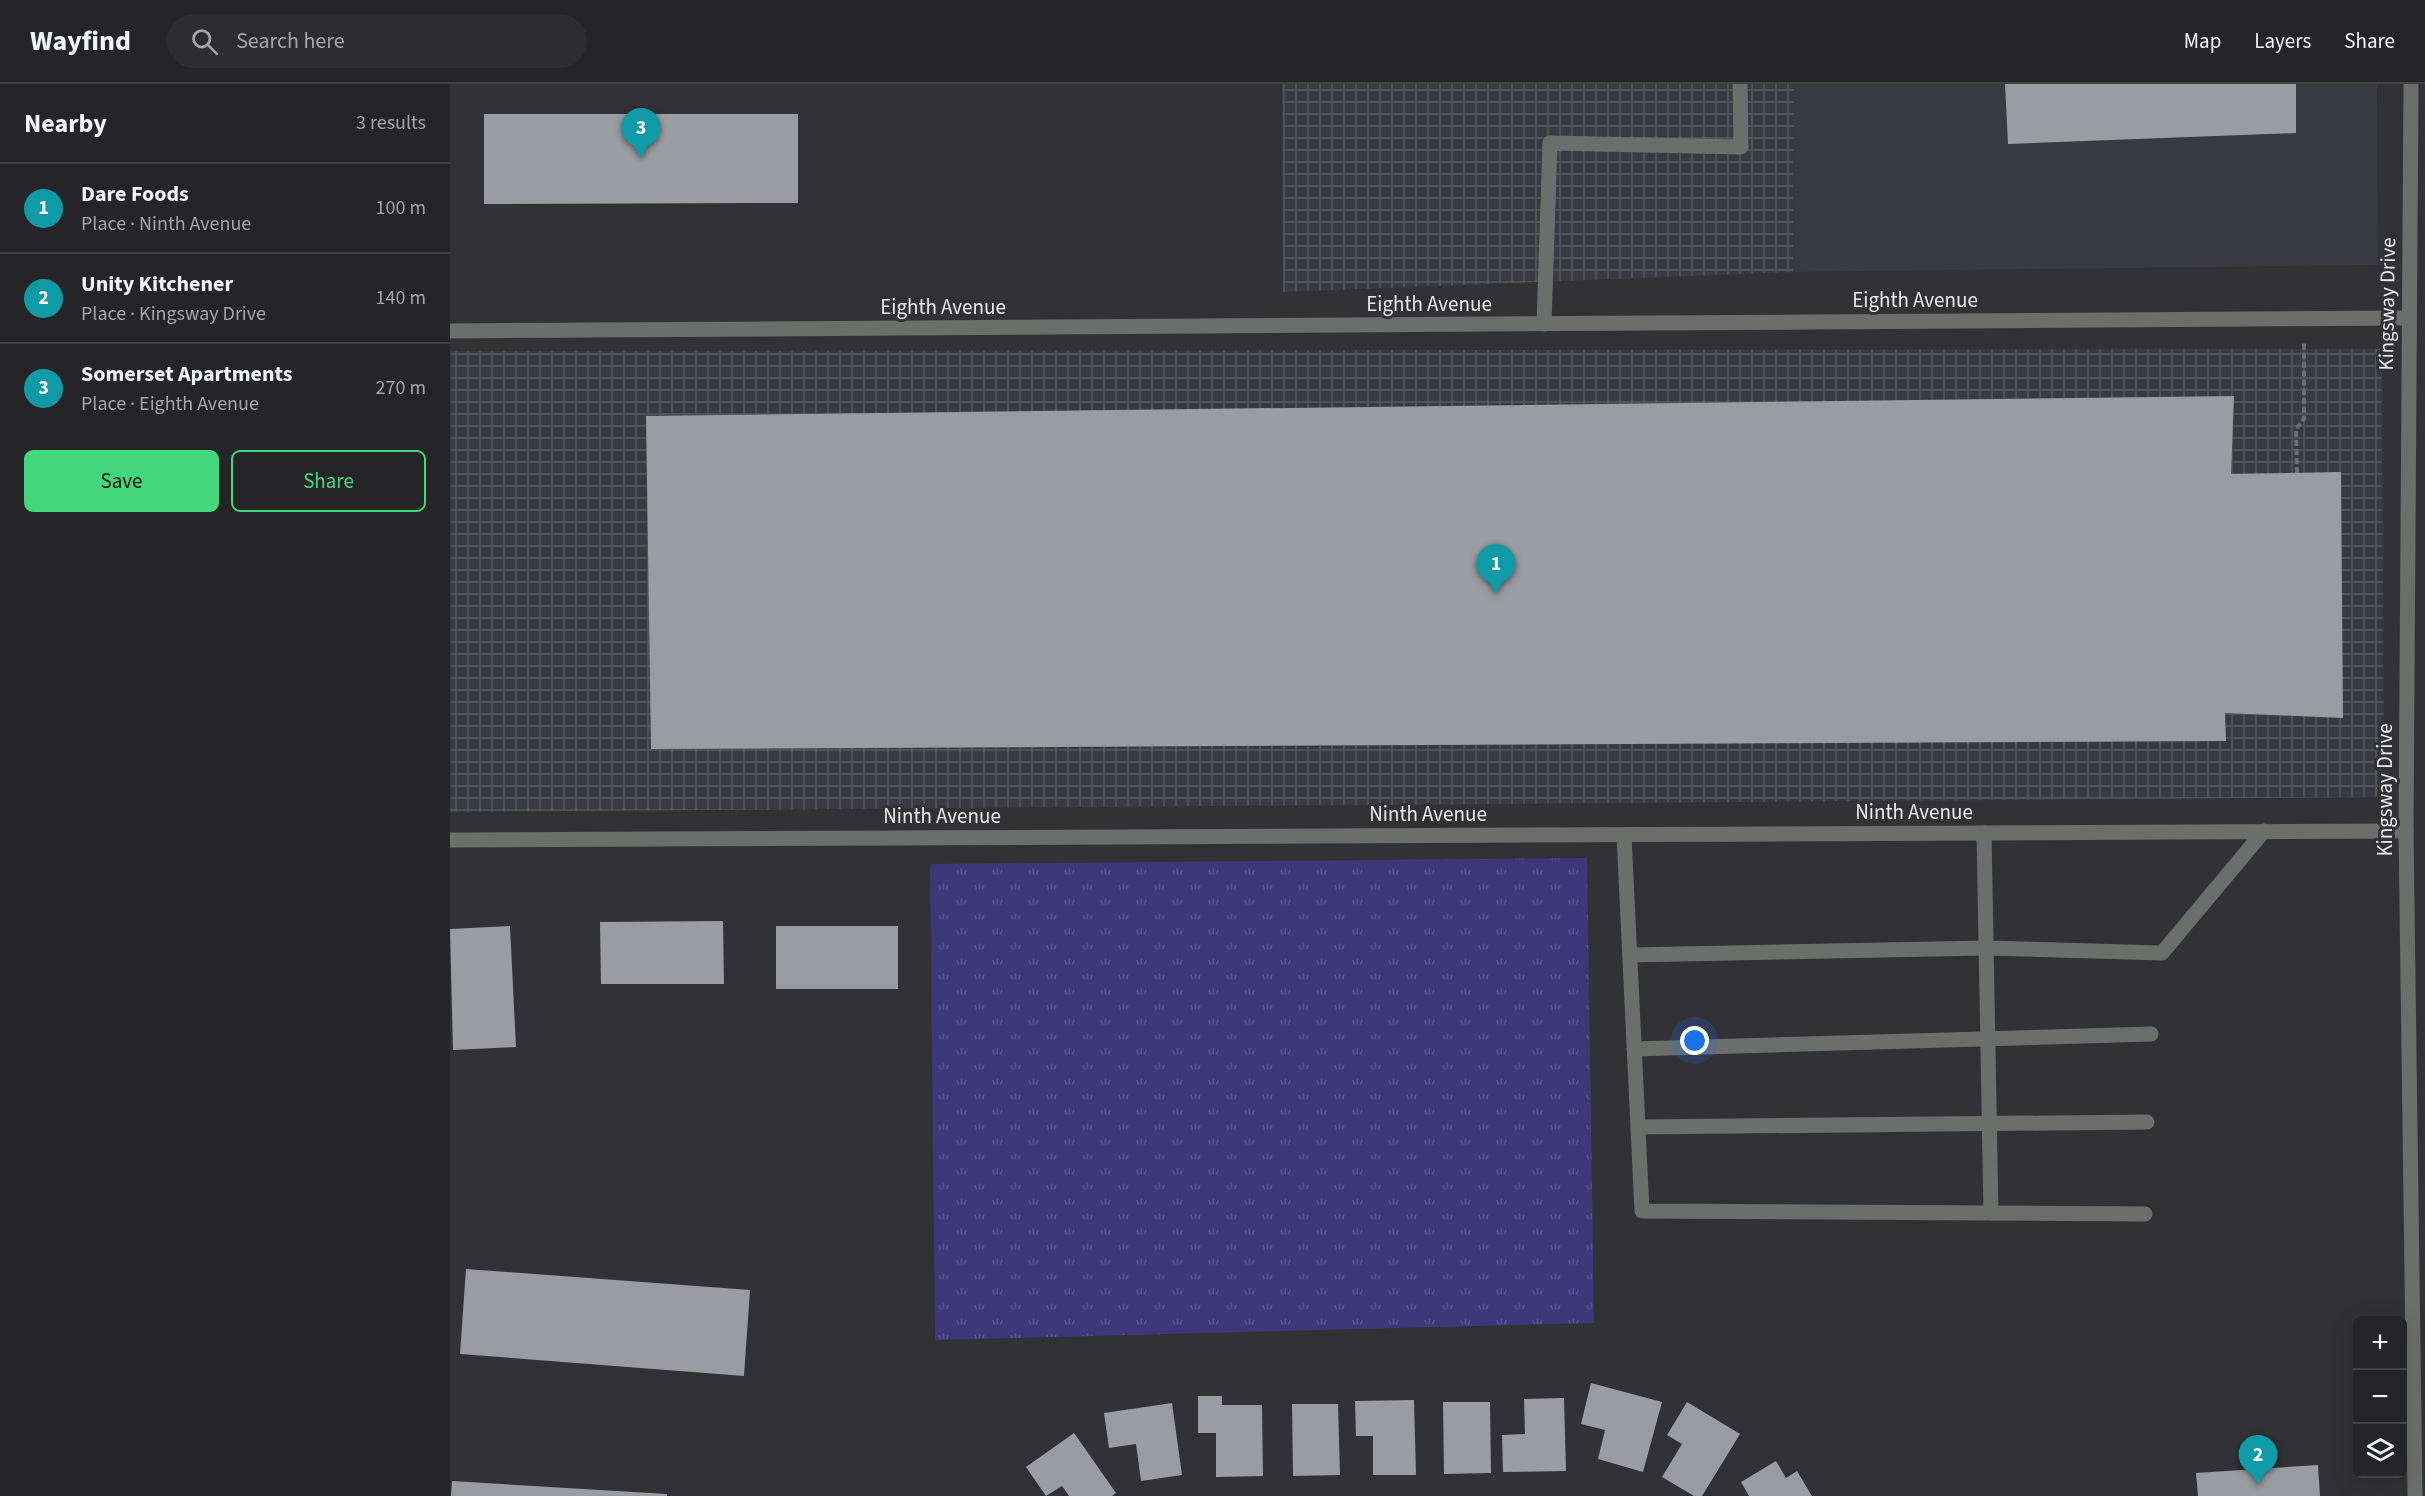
<!DOCTYPE html>
<html lang="en">
<head>
<meta charset="utf-8">
<style>
  :root { --surface:#252528; --page:#2d2d30; --text:#f1f3f6; --muted:#a3a5a8; --line:#424245; --accent:#42d77b }
  body { margin:0; font-family:"Source Sans 3",sans-serif; background:var(--page); color:var(--text) }
  .controls { position:absolute; right:18px; bottom:18px; display:grid; overflow:hidden; border-radius:9px; box-shadow:0 6px 24px #0002 }
  .controls button { width:54px; height:54px; display:grid; place-items:center; padding:0; border:0; border-bottom:2px solid var(--line); background:var(--surface); color:var(--text); font:30px sans-serif }
  .you { position:absolute; left:1245px; top:957px; width:21px; height:21px; margin:-15px; border:4px solid #fff; border-radius:50%; background:#1a73e8; box-shadow:0 0 0 9px #1a73e833 }
  .badge { display:grid; place-items:center; width:39px; height:39px; border-radius:50%; background:var(--accent); color:#fff; font-size:20px; font-weight:700 }
  .pin { position:absolute; translate:-50% -50px; filter:drop-shadow(0 2px 3px #0008) }
  .pin::after { content:''; position:absolute; top:32px; width:21px; height:18px; background:inherit; clip-path:polygon(0 0,100% 0,50% 100%) }
  .list { margin:0; padding:0; list-style:none }
  h2 { display:flex; justify-content:space-between; align-items:center; height:78px; margin:0; padding:0 24px; font-size:26px }
  h2 small { font-size:20px; font-weight:400; color:var(--muted) }
  .list li { display:grid; grid-template-columns:39px 1fr auto; gap:18px; align-items:center; box-sizing:border-box; height:90px; padding:0 24px; border-top:2px solid var(--line) }
  .list b { display:block; font-size:22px; white-space:nowrap }
  .list p { margin:0; font-size:20px; white-space:nowrap; color:var(--muted) }
  .list em { font-size:20px; font-style:normal; color:var(--muted) }
  .actions { display:flex; gap:12px; padding:18px 24px }
  .actions a { flex:1; padding:14px 0; border:2px solid var(--accent); border-radius:9px; text-align:center; font-size:21px; color:var(--accent) }
  .actions .main { background:var(--accent); color:#111 }
  .icon { flex:none; width:33px; height:33px; fill:none; stroke:currentColor; stroke-width:2; stroke-linecap:round; stroke-linejoin:round }
  .map { position:relative; flex:none; width:1975px; height:1412px; overflow:hidden }
  header { display:flex; align-items:center; gap:36px; box-sizing:border-box; height:84px; padding:0 30px; background:var(--surface); border-bottom:2px solid var(--line) }
  header strong { font-size:28px }
  nav { display:flex; gap:33px; margin-inline-start:auto; font-size:21px }
  .search { width:420px; height:54px; background:var(--page); display:flex; align-items:center; gap:15px; box-sizing:border-box; padding:0 21px; border-radius:33px; color:var(--muted); font-size:22px }
  main { display:flex }
  aside { flex:1; background:var(--surface) }
  .map>svg:first-child { display:block }
</style>
</head>
<body>
<header>
<strong>Wayfind</strong>
<div class="search"><svg class="icon" aria-label="search" viewBox="0 0 24 24"><circle cx="10" cy="10" r="6"/><path d="M15 15l6 6"/></svg>Search here</div>
<nav><a>Map</a><a>Layers</a><a>Share</a></nav>
</header>
<main>
<aside>
<h2>Nearby<small>3 results</small></h2>
<ul class="list">
<li><span class="badge" style="background:#0f9aa8">1</span><div><b>Dare Foods</b><p>Place · Ninth Avenue</p></div><em>100 m</em></li>
<li><span class="badge" style="background:#0f9aa8">2</span><div><b>Unity Kitchener</b><p>Place · Kingsway Drive</p></div><em>140 m</em></li>
<li><span class="badge" style="background:#0f9aa8">3</span><div><b>Somerset Apartments</b><p>Place · Eighth Avenue</p></div><em>270 m</em></li>
</ul>
<div class="actions"><a class="main">Save</a><a>Share</a></div>
</aside>
<div class="map">
<svg width="1975" height="1412" viewBox="0 0 1975 1412">
  <defs>
    <pattern id="industrial-grid" width="8" height="8" patternUnits="userSpaceOnUse" patternTransform="scale(1.5)"><rect width="8" height="8" fill="#3a3a44"/><path d="M0 4h8M4 0v8" fill="none" stroke="#57575f"/></pattern>
    <pattern id="grass-tufts" width="24" height="20" patternUnits="userSpaceOnUse" patternTransform="scale(1.5)"><rect width="24" height="20" fill="#3d387a"/><path d="M3 7l-1-3M5 7V3M7 7l1-3M15 17l-1-3M17 17v-4M19 17l1-3" fill="none" stroke="#59558d"/></pattern>
  </defs>
  <rect width="100%" height="100%" fill="#313136"/>
  <polygon fill="#3a3a44" points="1344,0 1927,0 1928,181 1343,188"/>
  <g fill="url(#industrial-grid)">
    <polygon points="832,0 1344,0 1343,188 833,208"/>
    <polygon points="1932,265 1934,713 0,728 0,267"/>
  </g>
  <polygon fill="url(#grass-tufts)" points="1137,774 1144,1239 485,1256 480,780"/>
  <g fill="#9b9ca2">
    <polygon points="1555,0 1846,0 1846,49 1558,60"/>
    <polygon points="34,30 348,30 348,119 34,120"/>
    <polygon points="1784,312 1781,390 1891,388 1893,634 1775,629 1776,657 201,665 196,332"/>
    <polygon points="273,837 274,900 151,900 150,838"/>
    <polygon points="60,842 66,963 3,966 0,845"/>
    <rect x="326" y="842" width="122" height="63"/>
    <polygon points="16,1185 300,1206 294,1292 10,1270"/>
    <polygon points="1141,1299 1212,1318 1193,1388 1148,1375 1155,1346 1131,1340"/>
    <polygon points="748,1312 772,1312 772,1321 812,1321 813,1392 766,1393 766,1349 748,1349"/>
    <polygon points="1114,1314 1116,1387 1053,1388 1052,1351 1075,1350 1074,1315"/>
    <polygon points="964,1316 966,1391 923,1391 923,1352 906,1352 905,1317"/>
    <polygon points="993,1318 1040,1318 1041,1389 994,1390"/>
    <polygon points="1237,1318 1290,1350 1252,1412 1244,1412 1212,1393 1232,1360 1217,1351"/>
    <polygon points="722,1319 732,1391 691,1397 686,1360 659,1364 654,1329"/>
    <polygon points="842,1320 888,1320 890,1391 843,1392"/>
    <polygon points="624,1349 666,1409 662,1412 619,1412 612,1402 596,1412 576,1383"/>
    <polygon points="1326,1377 1336,1394 1347,1387 1362,1412 1299,1412 1291,1398"/>
    <polygon points="1868,1381 1870,1412 1748,1412 1746,1389"/>
    <polygon points="2,1397 217,1410 217,1412 1,1412"/>
  </g>
  <g fill="none" stroke-linecap="round" stroke-linejoin="round">
    <polyline stroke="#6b6b70" stroke-width="4" stroke-dasharray="6 3" stroke-linecap="butt" points="1847,389 1846,345 1854,335 1854,259"/>
    <g stroke="#6c6e6c" stroke-width="15">
      <polyline points="1961,0 1956,747 1965,1412"/>
      <polyline points="1094,240 1100,59 1291,63 1290,0"/>
      <polyline points="0,247 1958,234"/>
      <polyline points="1534,749 1541,1129"/>
      <polyline points="1174,751 1192,1127 1695,1130"/>
      <polyline points="0,756 1956,747"/>
      <polyline points="1180,871 1536,864 1712,869 1814,747"/>
      <polyline points="1184,965 1701,950"/>
      <polyline points="1188,1043 1697,1038"/>
    </g>
  </g>
  <g text-anchor="middle" stroke-width="6" stroke-linejoin="round" paint-order="stroke">
    <g font-size="21" fill="#eaeaed" stroke="#313136">
      <text x="1465" y="223">Eighth Avenue</text>
      <text x="979" y="227">Eighth Avenue</text>
      <text transform="translate(1937 220) rotate(-89)" y="7">Kingsway Drive</text>
      <text x="493" y="230">Eighth Avenue</text>
      <text transform="translate(1935 706) rotate(-90)" y="7">Kingsway Drive</text>
      <text x="1464" y="735">Ninth Avenue</text>
      <text x="978" y="737">Ninth Avenue</text>
      <text x="492" y="739">Ninth Avenue</text>
    </g>
  </g>
</svg>
<div class="controls">
<button>+</button>
<button>−</button>
<button><svg class="icon" aria-label="layers" viewBox="0 0 24 24"><path d="M12 4l9 5-9 5-9-5zM3 14l9 5 9-5"/></svg></button>
</div>
<div class="you"></div>
<div class="pin badge" style="left:1046px;top:510px;background:#0f9aa8">1</div>
<div class="pin badge" style="left:1808px;top:1401px;background:#0f9aa8">2</div>
<div class="pin badge" style="left:191px;top:74px;background:#0f9aa8">3</div>
</div>
</main>
</body>
</html>
